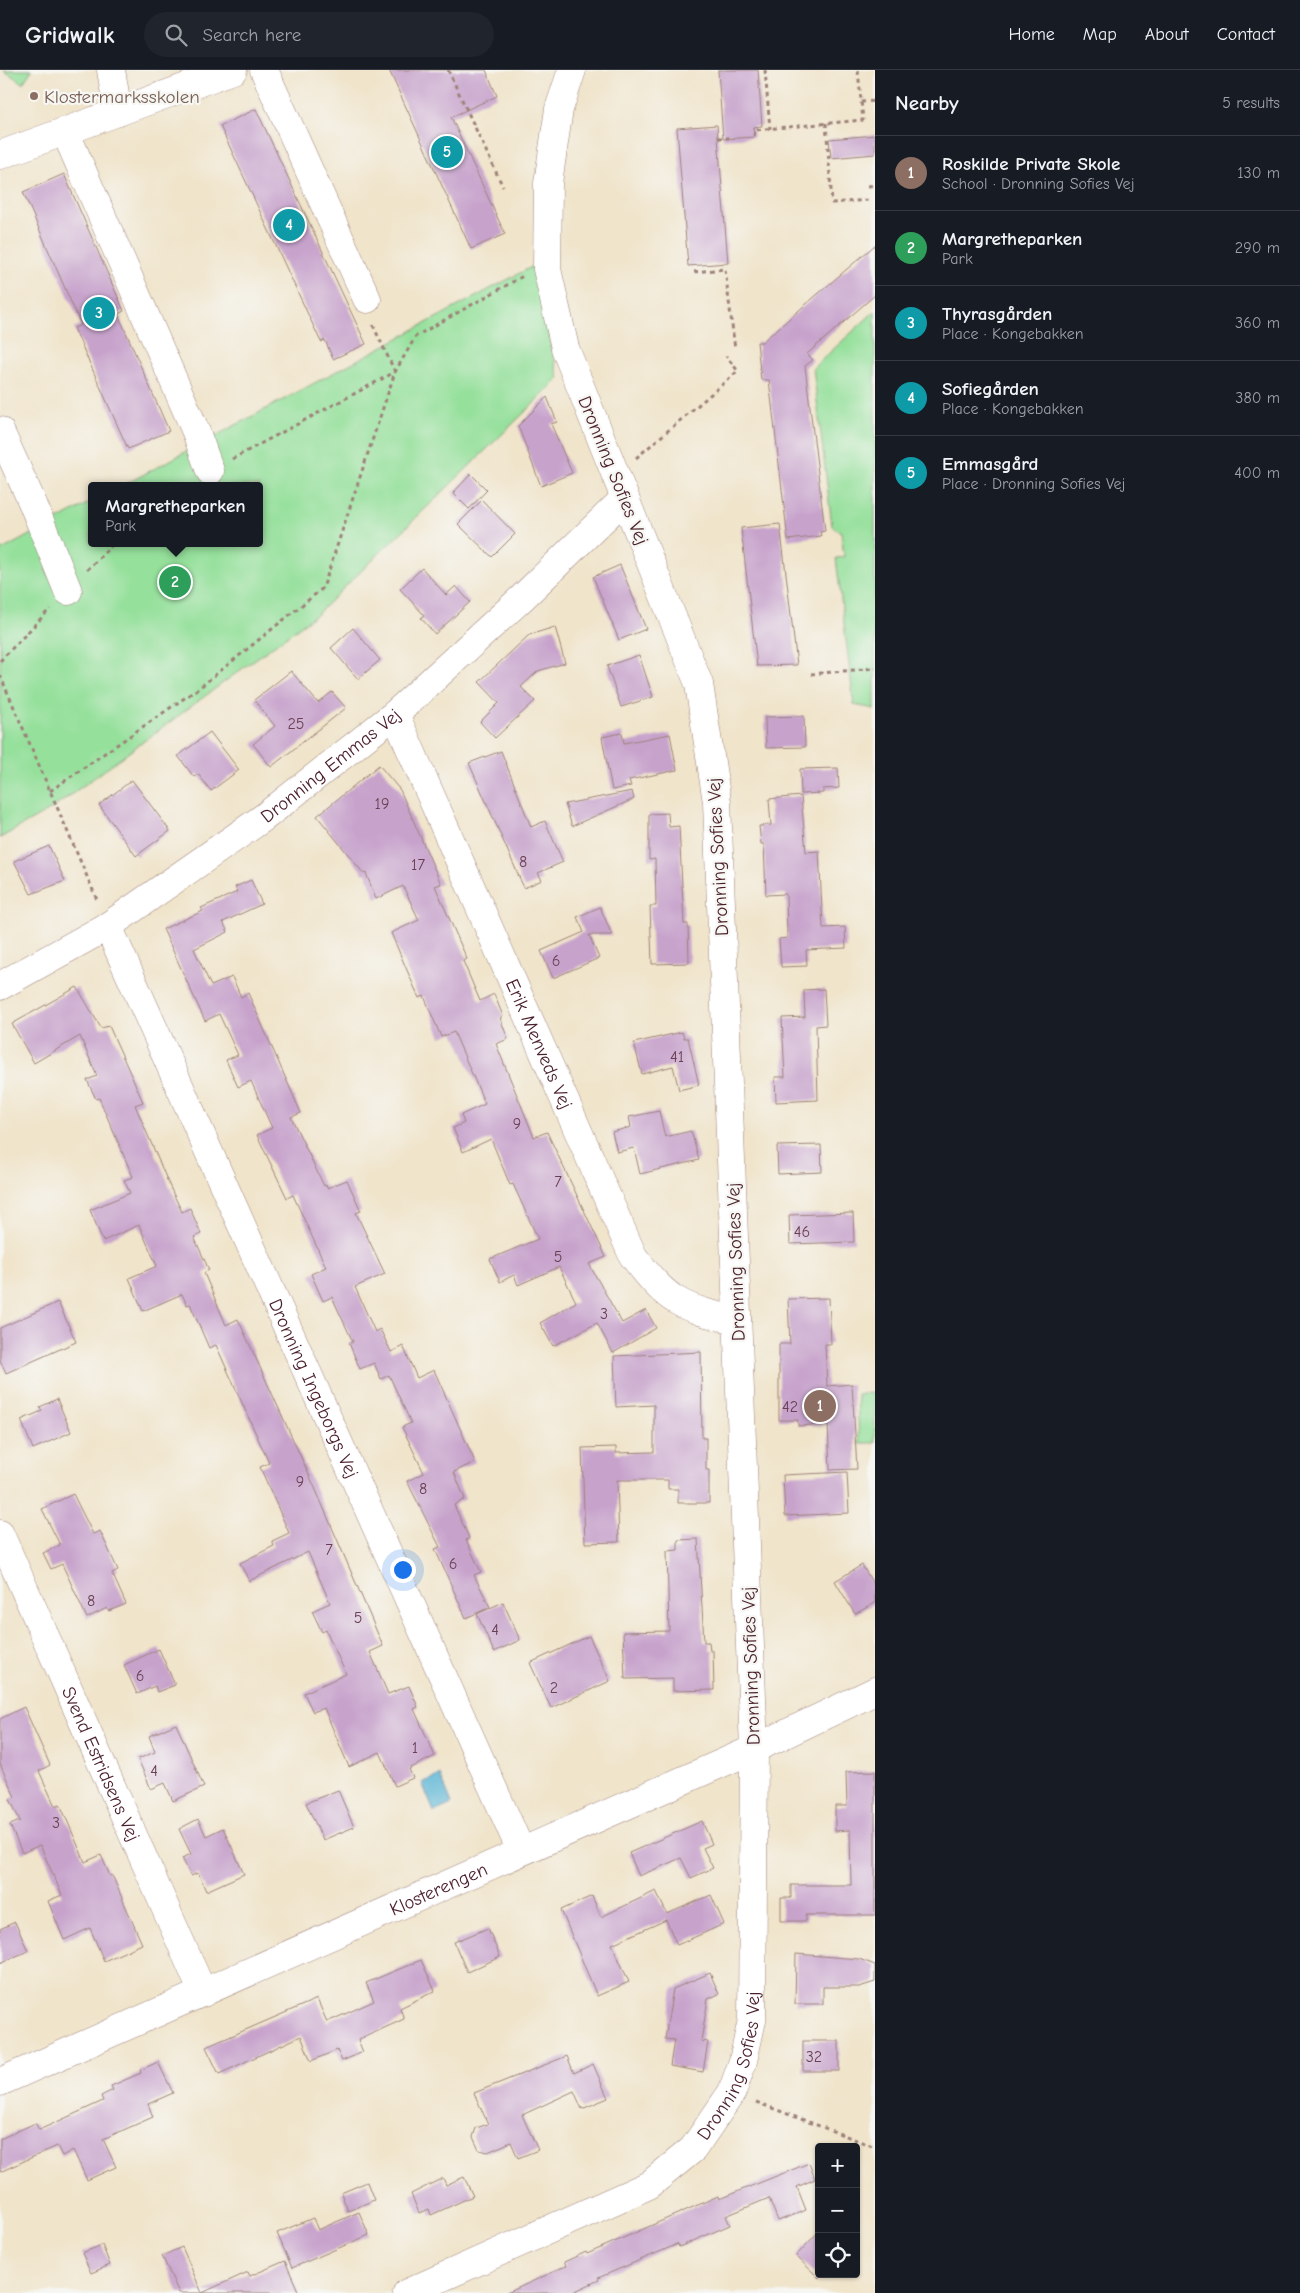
<!DOCTYPE html>
<html lang="en">
<head>
<meta charset="utf-8">
<style>
  :root { --surface:#171b24; --page:#20242c; --text:#f1f3f6; --muted:#9ea1a6; --line:#363941; --accent:#2563eb }
  body { margin:0; font-family:"Comic Neue",sans-serif; background:var(--page); color:var(--text) }
  .controls { position:absolute; right:15px; bottom:15px; display:grid; overflow:hidden; border-radius:5px; box-shadow:0 1px 4px #0004 }
  .controls button { width:45px; height:45px; display:grid; place-items:center; padding:0; border:0; border-bottom:1px solid var(--line); background:var(--surface); color:var(--text); font:25px sans-serif }
  .you { position:absolute; left:402px; top:1499px; width:18px; height:18px; margin:-12px; border:4px solid #fff; border-radius:50%; background:#1a73e8; box-shadow:0 0 0 8px #1a73e833 }
  .badge { display:grid; place-items:center; width:32px; height:32px; border-radius:50%; background:var(--accent); color:#fff; font-size:16px; font-weight:700 }
  .pin { position:absolute; translate:-50% -50%; border:2px solid #fff; box-shadow:0 1px 5px #0006 }
  .popup { position:absolute; left:88px; top:412px; width:175px; height:65px; box-sizing:border-box; display:grid; place-content:center; border-radius:5px; background:var(--surface); filter:drop-shadow(0 1px 4px #0005); font-size:16px; white-space:nowrap; color:var(--muted) }
  .popup b { font-size:19px; color:var(--text) }
  .popup::after { content:''; position:absolute; left:50%; top:100%; margin-left:-10px; border:10px solid transparent; border-top-color:var(--surface) }
  .list { margin:0; padding:0; list-style:none }
  h2 { display:flex; justify-content:space-between; align-items:center; height:65px; margin:0; padding:0 20px; font-size:21px }
  h2 small { font-size:16px; font-weight:400; color:var(--muted) }
  .list li { display:grid; grid-template-columns:32px 1fr auto; gap:15px; align-items:center; box-sizing:border-box; height:75px; padding:0 20px; border-top:1px solid var(--line) }
  .list b { display:block; font-size:19px; white-space:nowrap }
  .list p { margin:0; font-size:16px; white-space:nowrap; color:var(--muted) }
  .list em { font-size:16px; font-style:normal; color:var(--muted) }
  .icon { flex:none; width:28px; height:28px; fill:none; stroke:currentColor; stroke-width:2; stroke-linecap:round; stroke-linejoin:round }
  .map { position:relative; flex:none; width:875px; height:2223px; overflow:hidden }
  header { display:flex; align-items:center; gap:30px; box-sizing:border-box; height:70px; padding:0 25px; background:var(--surface); border-bottom:1px solid var(--line) }
  header strong { font-size:24px }
  nav { display:flex; gap:28px; margin-inline-start:auto; font-size:18px }
  .search { width:350px; height:45px; background:var(--page); display:flex; align-items:center; gap:12px; box-sizing:border-box; padding:0 18px; border-radius:28px; color:var(--muted); font-size:19px }
  main { display:flex }
  aside { flex:1; background:var(--surface) }
  .map>svg:first-child { display:block }
</style>
</head>
<body>
<header>
<strong>Gridwalk</strong>
<div class="search"><svg class="icon" aria-label="search" viewBox="0 0 24 24"><circle cx="10" cy="10" r="6"/><path d="M15 15l6 6"/></svg>Search here</div>
<nav><a>Home</a><a>Map</a><a>About</a><a>Contact</a></nav>
</header>
<main>
<div class="map">
<svg width="875" height="2223" viewBox="0 0 875 2223">
  <rect width="100%" height="100%" fill="#f6f6f2"/>
  <filter id="ink" filterUnits="userSpaceOnUse"><feTurbulence type="fractalNoise" baseFrequency=".02" numOctaves="2"/><feDisplacementMap in="SourceGraphic" scale="10" xChannelSelector="R" yChannelSelector="G"/><feConvolveMatrix kernelMatrix="1 2 1 2 8 2 1 2 1" color-interpolation-filters="sRGB"/></filter>
  <filter id="wash" filterUnits="userSpaceOnUse"><feTurbulence type="fractalNoise" baseFrequency=".0096" numOctaves="4" result="noise"/><feDisplacementMap in="SourceGraphic" scale="20" xChannelSelector="R" yChannelSelector="G"/><feGaussianBlur stdDeviation="1.12" result="paint"/><feColorMatrix in="noise" values="0 0 0 0 0 0 0 0 0 0 0 0 0 0 0 0 0 1.4 0 .05"/><feComposite in="paint" operator="in"/></filter>
  <g filter="url(#wash)">
    <rect width="100%" height="100%" fill="#f0e4ca"/>
    <g fill="#95e09b" stroke="#708063">
      <polygon points="3,0 32,0 23,13"/>
      <polygon points="533,196 559,309 318,543 53,738 0,768 0,481 91,432 91,473 259,473 259,416 122,416"/>
      <polygon points="875,241 875,639 854,635 836,488 844,487 841,462 832,456 813,298"/>
      <polygon points="875,1323 875,1373 859,1373 857,1324"/>
    </g>
    <polygon fill="#56b3d4" stroke="#506980" points="440,1705 452,1734 434,1742 422,1713"/>
    <g id="blocks">
      <g fill="#c7a3cc">
        <polygon points="389,0 486,0 497,26 451,47 505,164 471,179"/>
        <polygon points="718,0 758,0 762,56 753,57 754,67 723,69"/>
        <polygon points="256,39 366,274 333,289 325,270 321,272 220,56"/>
        <polygon points="717,55 728,193 688,196 677,58"/>
        <polygon points="875,65 875,84 831,88 829,69"/>
        <polygon points="64,104 124,241 118,244 169,361 128,379 74,258 81,255 23,122"/>
        <polygon points="875,175 875,225 807,284 813,290 805,296 825,461 820,462 821,466 788,470 769,310 761,310 757,272 762,272"/>
        <polygon points="547,327 557,352 551,354 572,403 541,416 518,356"/>
        <polygon points="471,404 487,420 469,439 453,423"/>
        <polygon points="482,430 515,464 492,487 458,454"/>
        <polygon points="780,454 797,595 757,596 741,458"/>
        <polygon points="620,495 646,559 619,570 593,507"/>
        <polygon points="422,498 446,525 456,516 470,532 435,564 421,548 424,545 400,519"/>
        <polygon points="555,557 565,593 538,601 521,617 535,631 495,668 480,652 499,633 479,612 529,565"/>
        <polygon points="353,558 380,590 358,609 331,578"/>
        <polygon points="639,585 653,627 621,637 607,596"/>
        <polygon points="291,601 318,633 332,622 346,638 271,697 253,674 275,656 254,630"/>
        <polygon points="804,646 805,677 766,678 765,647"/>
        <polygon points="210,662 239,700 211,721 198,704 194,707 178,686"/>
        <polygon points="622,663 624,673 670,664 677,700 629,710 631,716 612,720 602,667"/>
        <polygon points="501,681 531,757 545,751 563,792 538,803 542,810 524,818 469,693"/>
        <polygon points="379,695 400,720 441,814 435,816 467,889 463,891 480,931 494,924 503,946 500,948 508,969 496,974 534,1067 547,1062 606,1187 589,1194 622,1253 646,1240 656,1258 613,1283 597,1253 553,1276 540,1253 576,1232 559,1197 518,1215 514,1205 500,1212 490,1189 538,1169 513,1114 510,1115 491,1069 463,1082 453,1058 464,1053 461,1045 485,1034 454,962 441,967 424,926 419,928 391,863 419,850 403,816 376,829 366,803 364,804 317,746"/>
        <polygon points="838,698 839,718 823,719 823,723 801,724 800,699"/>
        <polygon points="132,710 170,761 136,786 99,735"/>
        <polygon points="632,721 634,729 572,756 565,734"/>
        <polygon points="801,726 806,782 819,781 823,858 845,857 846,878 806,880 807,896 781,897 779,869 787,868 787,861 786,824 766,825 764,774 761,774 759,756 771,755 769,729"/>
        <polygon points="668,743 669,757 679,756 684,854 688,854 689,893 652,894 650,836 656,836 655,789 649,790 649,744"/>
        <polygon points="49,776 65,811 31,824 14,791"/>
        <polygon points="251,810 262,834 223,852 228,862 194,879 211,916 232,907 241,927 248,923 301,1043 291,1047 324,1116 326,1115 327,1118 347,1110 361,1141 356,1143 385,1204 355,1217 375,1262 380,1259 391,1282 403,1276 417,1308 434,1300 475,1392 454,1402 465,1429 454,1435 469,1468 466,1470 481,1502 474,1505 490,1537 466,1548 435,1479 440,1477 407,1411 424,1403 402,1357 411,1353 389,1305 381,1309 374,1293 360,1299 349,1273 353,1272 332,1227 323,1231 311,1204 326,1197 293,1125 287,1128 257,1065 272,1058 251,1011 238,1017 226,990 238,985 219,944 205,951 163,859 203,841 201,838 237,822 235,817"/>
        <polygon points="600,837 612,865 589,865 599,888 553,908 541,881 584,862 577,847"/>
        <polygon points="77,917 101,958 109,956 143,1032 135,1035 170,1117 182,1142 190,1138 201,1164 194,1167 209,1200 204,1203 226,1255 238,1249 315,1418 383,1576 370,1582 388,1624 409,1616 418,1637 414,1639 435,1686 409,1699 413,1708 395,1716 380,1682 349,1697 324,1638 313,1642 304,1623 346,1604 326,1560 322,1562 312,1541 330,1533 308,1482 249,1511 240,1493 274,1476 272,1471 289,1463 260,1397 269,1393 216,1275 209,1278 190,1234 187,1235 182,1224 143,1241 129,1208 157,1196 139,1155 103,1171 90,1140 130,1123 124,1110 133,1107 99,1028 96,1029 87,1010 97,1006 80,966 34,993 12,954"/>
        <polygon points="824,919 826,955 816,956 818,1030 776,1032 775,1007 785,1007 782,948 805,947 804,920"/>
        <polygon points="682,962 684,968 688,968 699,1015 679,1020 673,996 642,1004 634,973"/>
        <polygon points="659,1041 665,1067 691,1061 699,1090 640,1104 634,1078 617,1082 612,1062 631,1057 629,1047"/>
        <polygon points="821,1075 822,1102 778,1104 777,1076"/>
        <polygon points="853,1143 854,1172 790,1174 789,1145"/>
        <polygon points="829,1228 831,1274 825,1274 827,1316 852,1314 857,1399 830,1400 828,1354 798,1356 798,1350 779,1350 779,1274 790,1274 788,1229"/>
        <polygon points="58,1232 76,1272 6,1303 0,1290 0,1258"/>
        <polygon points="701,1282 702,1368 706,1368 706,1400 709,1400 709,1433 678,1433 678,1419 668,1419 668,1410 617,1410 619,1472 585,1473 582,1378 616,1377 616,1383 654,1382 654,1335 616,1337 614,1286"/>
        <polygon points="57,1329 71,1362 33,1379 21,1350 42,1341 40,1337"/>
        <polygon points="847,1402 849,1443 785,1446 783,1405"/>
        <polygon points="73,1424 93,1464 100,1461 118,1500 112,1503 126,1534 109,1541 107,1538 87,1548 62,1494 51,1499 43,1483 60,1475 42,1439"/>
        <polygon points="698,1469 704,1572 709,1572 710,1581 713,1581 714,1620 673,1621 673,1608 625,1609 623,1562 669,1561 667,1481 678,1480 678,1470"/>
        <polygon points="862,1495 875,1517 875,1533 855,1544 835,1511"/>
        <polygon points="503,1532 520,1570 494,1582 477,1544"/>
        <polygon points="589,1566 610,1611 551,1638 530,1593"/>
        <polygon points="159,1579 175,1615 157,1622 155,1616 137,1624 124,1595"/>
        <polygon points="24,1637 50,1695 39,1701 55,1736 60,1734 85,1792 101,1785 110,1806 112,1805 142,1874 104,1891 90,1858 64,1870 48,1831 62,1825 40,1775 22,1783 10,1755 20,1751 10,1729 15,1727 0,1694 0,1649"/>
        <polygon points="176,1654 204,1717 173,1731 165,1713 151,1719 138,1689 155,1682 149,1666"/>
        <polygon points="875,1701 875,1845 806,1845 806,1851 781,1851 781,1828 791,1828 791,1815 851,1815 850,1760 835,1761 835,1736 847,1736 846,1702"/>
        <polygon points="338,1720 354,1757 323,1770 306,1733"/>
        <polygon points="198,1749 206,1766 223,1758 244,1804 206,1821 198,1803 191,1806 182,1788 191,1784 179,1759"/>
        <polygon points="702,1751 712,1774 703,1778 713,1798 691,1808 681,1788 639,1806 629,1783"/>
        <polygon points="656,1821 667,1844 711,1825 724,1854 677,1875 666,1850 612,1874 629,1912 597,1926 561,1840 592,1826 601,1847"/>
        <polygon points="15,1852 28,1881 0,1893 0,1859"/>
        <polygon points="488,1858 500,1887 467,1902 454,1872"/>
        <polygon points="796,1884 859,1889 875,1895 875,1912 859,1917 823,1917 823,1934 795,1934"/>
        <polygon points="421,1890 435,1921 400,1938 404,1949 358,1970 363,1982 342,1991 337,1980 311,1991 301,1966 219,2004 206,1977 317,1929 327,1952 374,1931 366,1913"/>
        <polygon points="710,1903 719,1924 708,1929 701,1971 708,1972 703,2002 670,1996 674,1970 665,1969 673,1919"/>
        <rect x="803" y="1971" width="36" height="30"/>
        <polygon points="567,1986 574,2003 593,1994 608,2028 582,2039 574,2021 522,2045 538,2080 518,2088 511,2072 488,2082 479,2080 473,2067 476,2058 488,2054 474,2023"/>
        <polygon points="158,1992 173,2023 148,2034 153,2047 103,2069 116,2097 87,2110 73,2080 62,2086 57,2076 0,2102 0,2069 33,2054 36,2054 39,2060 103,2031 101,2026 113,2020 111,2016 141,2003 140,2000"/>
        <polygon points="809,2093 815,2109 797,2117 806,2140 778,2151 769,2128 726,2146 730,2155 679,2177 678,2174 598,2208 599,2210 571,2223 507,2223 566,2196 564,2192 586,2182 587,2184 718,2126 719,2129"/>
        <polygon points="464,2107 473,2126 431,2145 429,2139 419,2143 411,2124 443,2108 446,2115"/>
        <polygon points="367,2112 374,2130 348,2141 341,2123"/>
        <polygon points="359,2142 369,2165 292,2198 277,2163 313,2148 318,2160"/>
        <polygon points="819,2161 819,2208 796,2186"/>
        <polygon points="102,2175 110,2195 91,2203 82,2183"/>
        <polygon points="182,2177 202,2223 248,2202 250,2206 285,2191 299,2223 179,2223 162,2186"/>
      </g>
    </g>
  </g>
  <g filter="url(#ink)">
    <use href="#blocks" fill-opacity="0" stroke="#9d827a" stroke-width="1"/>
    <g fill="none" stroke-linecap="round" stroke-linejoin="round">
      <defs>
        <g id="minor">
          <polyline points="111,0 118,42"/>
          <polyline points="264,0 367,229"/>
          <polyline points="65,61 196,362 210,401"/>
          <polyline points="0,85 233,0"/>
          <polyline points="0,361 33,434 68,521"/>
          <path id="s1" d="M395,644L633,1186C669,1233 681,1238 737,1250"/>
          <path id="s2" d="M108,856L521,1781"/>
          <path id="s3" d="M0,916L108,856L263,748L395,644L523,527L625,428"/>
          <path id="s4" d="M0,1464L203,1923"/>
          <path id="s5" d="M0,2012L754,1679L875,1621"/>
          <path id="s6" d="M407,2223L649,2115L693,2079L732,2022L743,1991L752,1950L754,1679L717,732L699,614L565,278L547,199L548,113L559,39L572,0"/>
        </g>
      </defs>
      <use href="#minor" stroke="#9d827a" stroke-width="29"/>
      <g stroke="#9d827a" stroke-width="3" stroke-dasharray="4 4" stroke-linecap="butt">
        <polyline points="448,0 503,117"/>
        <polyline points="765,0 770,59"/>
        <polyline points="861,32 875,31"/>
        <polyline points="826,53 832,133 869,130"/>
        <polyline points="754,66 755,60 863,50 858,0"/>
        <polyline points="718,68 729,68"/>
        <polyline points="868,116 875,115"/>
        <polyline points="694,202 725,199 735,279"/>
        <polyline points="636,388 738,301 726,286"/>
        <polyline points="232,389 395,302 416,266 523,206"/>
        <polyline points="87,500 114,473"/>
        <polyline points="0,591 50,539"/>
        <polyline points="811,604 875,598"/>
        <polyline points="0,605 98,832"/>
        <polyline points="50,721 199,618 323,518 395,302 372,253"/>
        <polyline points="756,2032 875,2077"/>
      </g>
      <use href="#minor" stroke="#fff" stroke-width="28"/>
    </g>
  </g>
  <circle fill="#8d6e63" stroke="#f6f6f2" stroke-width="2" cx="34" cy="26" r="5"/>
  <g text-anchor="middle" stroke-width="4.5" stroke-linejoin="round" paint-order="stroke">
    <g font-size="16" fill="#694053">
      <text x="296" y="659">25</text>
      <text x="382" y="739">19</text>
      <text x="523" y="797">8</text>
      <text x="418" y="800">17</text>
      <text x="556" y="896">6</text>
      <text x="677" y="992">41</text>
      <text x="517" y="1059">9</text>
      <text x="558" y="1117">7</text>
      <text x="802" y="1167">46</text>
      <text x="558" y="1192">5</text>
      <text x="604" y="1249">3</text>
      <text x="790" y="1342">42</text>
      <text x="300" y="1417">9</text>
      <text x="423" y="1424">8</text>
      <text x="329" y="1485">7</text>
      <text x="453" y="1499">6</text>
      <text x="91" y="1536">8</text>
      <text x="358" y="1553">5</text>
      <text x="495" y="1565">4</text>
      <text x="140" y="1611">6</text>
      <text x="554" y="1623">2</text>
      <text x="415" y="1683">1</text>
      <text x="154" y="1706">4</text>
      <text x="56" y="1758">3</text>
      <text x="814" y="1992">32</text>
    </g>
    <g font-size="19" fill="#785e54" stroke="#f6f6f2" text-anchor="start">
      <text x="44" y="33">Klostermarksskolen</text>
    </g>
    <g font-size="19" fill="#4a1f2b" stroke="#f6f6f2">
      <text transform="translate(614 400) rotate(68)" y="7">Dronning Sofies Vej</text>
      <text dy="7" stroke="none"><textPath href="#s3" startOffset="398">Dronning Emmas Vej</textPath></text>
      <text transform="translate(717 787) rotate(-93)" y="7">Dronning Sofies Vej</text>
      <text dy="7" stroke="none"><textPath href="#s1" startOffset="360">Erik Menveds Vej</textPath></text>
      <text transform="translate(735 1192) rotate(-92)" y="7">Dronning Sofies Vej</text>
      <text dy="7" stroke="none"><textPath href="#s2" startOffset="506">Dronning Ingeborgs Vej</textPath></text>
      <text transform="translate(750 1596) rotate(-92)" y="7">Dronning Sofies Vej</text>
      <text dy="7" stroke="none"><textPath href="#s4" startOffset="251">Svend Estridsens Vej</textPath></text>
      <text dy="7" stroke="none"><textPath href="#s5" startOffset="479">Klosterengen</textPath></text>
      <text dy="7" stroke="none"><textPath href="#s6" startOffset="415">Dronning Sofies Vej</textPath></text>
    </g>
  </g>
</svg>
<div class="controls">
<button>+</button>
<button>−</button>
<button><svg class="icon" aria-label="locate" viewBox="0 0 24 24"><circle cx="12" cy="12" r="6"/><path d="M12 2v4M12 18v4M2 12h4M18 12h4"/></svg></button>
</div>
<div class="you"></div>
<div class="pin badge" style="left:820px;top:1336px;background:#8d6e63">1</div>
<div class="pin badge" style="left:175px;top:512px;background:#2e9e5b">2</div>
<div class="popup"><b>Margretheparken</b>Park</div>
<div class="pin badge" style="left:99px;top:243px;background:#0f9aa8">3</div>
<div class="pin badge" style="left:289px;top:155px;background:#0f9aa8">4</div>
<div class="pin badge" style="left:447px;top:82px;background:#0f9aa8">5</div>
</div>
<aside>
<h2>Nearby<small>5 results</small></h2>
<ul class="list">
<li><span class="badge" style="background:#8d6e63">1</span><div><b>Roskilde Private Skole</b><p>School · Dronning Sofies Vej</p></div><em>130 m</em></li>
<li><span class="badge" style="background:#2e9e5b">2</span><div><b>Margretheparken</b><p>Park</p></div><em>290 m</em></li>
<li><span class="badge" style="background:#0f9aa8">3</span><div><b>Thyrasgården</b><p>Place · Kongebakken</p></div><em>360 m</em></li>
<li><span class="badge" style="background:#0f9aa8">4</span><div><b>Sofiegården</b><p>Place · Kongebakken</p></div><em>380 m</em></li>
<li><span class="badge" style="background:#0f9aa8">5</span><div><b>Emmasgård</b><p>Place · Dronning Sofies Vej</p></div><em>400 m</em></li>
</ul>
</aside>
</main>
</body>
</html>
